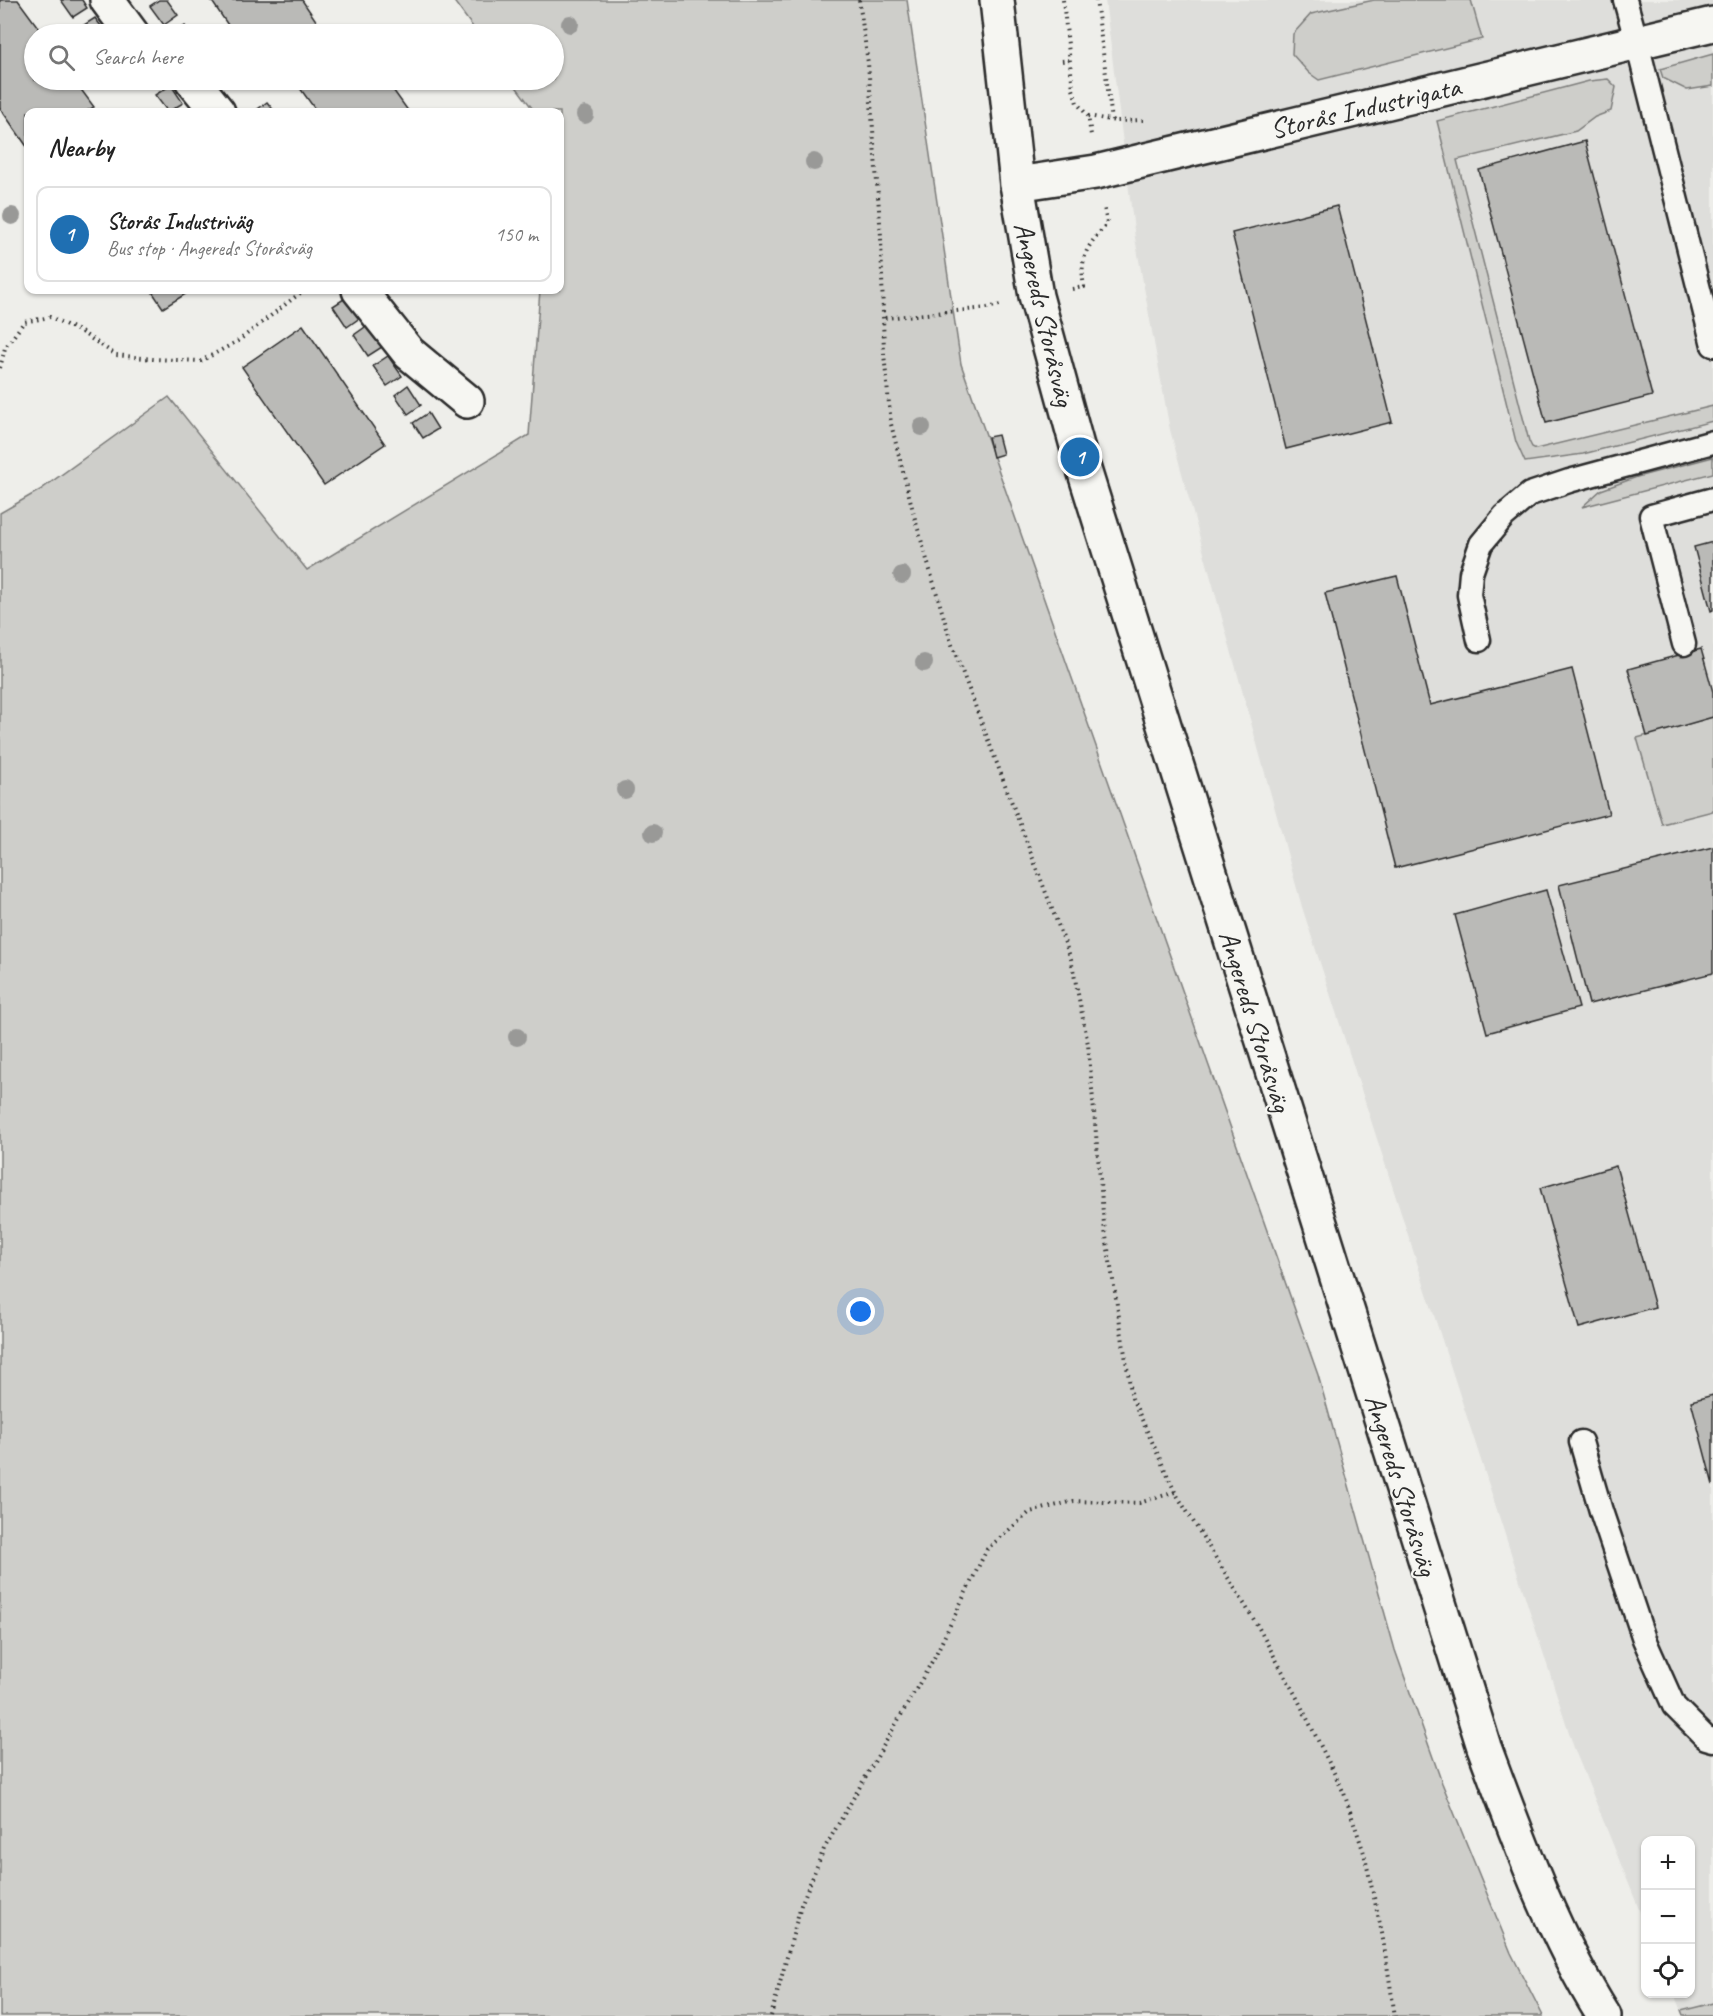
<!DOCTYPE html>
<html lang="en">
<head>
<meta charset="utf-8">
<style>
  :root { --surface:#fff; --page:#f2f2f2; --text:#222; --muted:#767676; --line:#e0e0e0; --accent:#1f6fb2 }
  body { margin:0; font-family:Caveat,sans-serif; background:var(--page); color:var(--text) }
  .controls { position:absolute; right:18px; bottom:18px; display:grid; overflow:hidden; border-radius:12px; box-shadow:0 2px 4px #0004 }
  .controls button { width:54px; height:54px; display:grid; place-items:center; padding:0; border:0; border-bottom:2px solid var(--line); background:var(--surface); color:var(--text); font:30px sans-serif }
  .you { position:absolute; left:861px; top:1312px; width:21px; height:21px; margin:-15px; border:4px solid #fff; border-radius:50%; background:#1a73e8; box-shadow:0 0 0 9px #1a73e833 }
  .badge { display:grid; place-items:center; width:39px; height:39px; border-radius:50%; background:var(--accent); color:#fff; font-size:20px; font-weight:700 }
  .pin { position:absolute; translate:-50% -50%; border:3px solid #fff; box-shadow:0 2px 6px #0006 }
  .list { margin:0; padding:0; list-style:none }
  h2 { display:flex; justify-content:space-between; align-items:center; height:78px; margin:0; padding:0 24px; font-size:26px }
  h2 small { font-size:20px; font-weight:400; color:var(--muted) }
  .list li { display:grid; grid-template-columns:39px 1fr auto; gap:18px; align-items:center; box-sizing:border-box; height:96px; margin:0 12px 12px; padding:0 12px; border:2px solid var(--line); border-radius:12px }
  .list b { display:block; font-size:22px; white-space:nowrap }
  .list p { margin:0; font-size:20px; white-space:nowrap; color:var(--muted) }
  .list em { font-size:20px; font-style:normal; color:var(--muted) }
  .icon { flex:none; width:33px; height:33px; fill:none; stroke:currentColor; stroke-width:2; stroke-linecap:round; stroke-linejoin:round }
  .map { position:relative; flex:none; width:1713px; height:2016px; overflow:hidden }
  .search { position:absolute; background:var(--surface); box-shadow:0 2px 4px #0004; left:24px; top:24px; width:540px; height:66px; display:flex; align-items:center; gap:15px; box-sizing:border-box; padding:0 21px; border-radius:33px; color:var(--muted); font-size:22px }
  .panel { position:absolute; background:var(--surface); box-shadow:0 2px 4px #0004; left:24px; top:108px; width:540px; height:186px; border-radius:12px }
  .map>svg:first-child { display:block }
</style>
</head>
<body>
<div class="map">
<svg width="1713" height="2016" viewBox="0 0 1713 2016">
  <rect width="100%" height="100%" fill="#eeeeea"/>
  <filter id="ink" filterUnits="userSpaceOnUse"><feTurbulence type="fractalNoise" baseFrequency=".0167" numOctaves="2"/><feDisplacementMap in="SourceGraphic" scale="12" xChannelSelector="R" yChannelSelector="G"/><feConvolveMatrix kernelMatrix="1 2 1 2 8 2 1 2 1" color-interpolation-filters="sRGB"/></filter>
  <g filter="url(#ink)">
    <polygon fill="#dededb" points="1105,0 1713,0 1713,2003 1681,2011 1674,1994 1690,1994 1690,1840 1646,1840 1645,1924 1574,1748 1302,907 1170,430 1135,238"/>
    <g fill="#cececa" stroke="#7c7c7a" stroke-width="1.5">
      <polygon points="453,0 907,0 961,364 1318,1375 1395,1650 1442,1783 1511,1953 1543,2016 0,2016 0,513 40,490 169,397 307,570 529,435 540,290 560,290 560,112 535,112 511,80 554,80 554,34 478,34"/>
      <polygon points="1374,0 1471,0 1482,39 1319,80 1309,73 1292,54 1293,34 1311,14"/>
      <polygon points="1713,54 1713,86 1687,90 1663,78 1660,69"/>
      <polygon points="1608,79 1616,87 1611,111 1595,117 1576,131 1457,160 1529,441 1532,447 1536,449 1713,406 1713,421 1583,454 1525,462 1516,442 1437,121 1589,81"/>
      <polygon points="1713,457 1713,473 1582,507 1601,490 1637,477"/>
      <polygon points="1713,717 1713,811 1662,824 1637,738"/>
      <polygon points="1713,2003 1713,2016 1683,2016 1681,2011"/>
    </g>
    <g fill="#babab7" stroke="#2b2b2b" stroke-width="1.5">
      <polygon points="0,0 18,0 43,34 34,34 34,80 74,80 94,107 85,112 28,112 28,148 0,108"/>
      <polygon points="61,0 82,0 87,8 73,17"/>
      <polygon points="159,0 167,0 178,15 164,25 150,6"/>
      <polygon points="211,0 302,0 321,28 312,34 234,34"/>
      <polygon points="95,18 107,34 86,34 81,27"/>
      <polygon points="185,26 190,34 172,34"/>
      <polygon points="304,80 386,80 409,112 317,112 297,84"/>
      <polygon points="171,85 183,103 168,112 155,95"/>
      <polygon points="267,102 275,112 254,112"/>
      <polygon points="1585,141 1652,396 1546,423 1479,170"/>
      <polygon points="1337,206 1392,422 1286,449 1232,233"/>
      <polygon points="151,290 192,290 163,308"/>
      <polygon points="347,297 361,317 347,327 333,306"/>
      <polygon points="303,325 385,444 324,485 242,367"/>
      <polygon points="368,325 382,347 368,356 354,335"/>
      <polygon points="388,356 402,376 387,386 373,366"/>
      <polygon points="408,385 421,405 408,414 395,395"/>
      <polygon points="428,413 438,429 423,438 413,423"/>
      <polygon points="998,435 1003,454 993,457 988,437"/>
      <polygon points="1713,542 1713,610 1711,611 1694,547"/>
      <polygon points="1397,576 1430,705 1572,669 1609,814 1395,868 1325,593"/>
      <polygon points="1701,649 1713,692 1713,717 1647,736 1628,669"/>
      <polygon points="1713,847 1713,973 1589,1004 1559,885"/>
      <polygon points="1546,890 1579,1008 1487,1033 1455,915"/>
      <polygon points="1616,1166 1655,1307 1579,1328 1540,1188"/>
      <polygon points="1713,1395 1713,1485 1691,1401"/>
    </g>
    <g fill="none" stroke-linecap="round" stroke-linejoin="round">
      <defs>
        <g id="service">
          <polyline points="1625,0 1637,43 1713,345"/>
          <polyline points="1479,640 1469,595 1471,573 1481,544 1504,516 1530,494 1569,481 1713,442"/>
          <polyline points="1684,644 1651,516 1713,499"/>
          <polyline points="1581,1442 1601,1511 1644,1639 1674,1706 1706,1738 1713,1740"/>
        </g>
        <g id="minor">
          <polyline points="107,0 132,34"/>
          <polyline points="192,80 218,112"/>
          <polyline points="1017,184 1096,172 1713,24"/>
          <polyline points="359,290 409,353 467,401"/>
        </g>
        <path id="tertiary" d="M997,0L1017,184L1036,296L1080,457L1484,1747C1518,1838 1552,1933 1604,2016"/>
      </defs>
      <use href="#service" stroke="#2b2b2b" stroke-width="27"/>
      <use href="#minor" stroke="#2b2b2b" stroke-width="38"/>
      <use href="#tertiary" stroke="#2b2b2b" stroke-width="38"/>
      <g stroke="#2b2b2b" stroke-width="4" stroke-dasharray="1.5 4.5" stroke-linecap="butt">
        <polyline points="859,0 868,63 881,236 884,354 891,424 915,519 951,642 1071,959 1088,1044 1104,1224 1132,1398 1175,1492 1256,1623 1296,1696 1344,1793 1364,1853 1382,1933 1395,2016"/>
        <polyline points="1063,0 1073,89 1077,103 1088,116 1091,135"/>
        <polyline points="1096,0 1112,120"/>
        <polyline points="1062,61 1069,60"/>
        <polyline points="1088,116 1116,121 1143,120"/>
        <path d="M1072,289L1084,287C1079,257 1087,246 1107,224L1104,207"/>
        <polyline points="885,318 987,308 1000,305"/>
        <polyline points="0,368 5,348 24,322 50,317 81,332 116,355 153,359 201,361 238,341 304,290"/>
        <polyline points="771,2016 801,1905 824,1849 934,1658 987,1549 1030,1512 1074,1501 1139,1503 1175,1492"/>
      </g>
      <use href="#service" stroke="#f6f6f2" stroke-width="22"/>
      <use href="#minor" stroke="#f6f6f2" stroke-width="33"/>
      <use href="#tertiary" stroke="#f6f6f2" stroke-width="33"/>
    </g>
    <g fill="#999997">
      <circle cx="570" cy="24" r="9"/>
      <circle cx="585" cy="115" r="9"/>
      <circle cx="814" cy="162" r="9"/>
      <circle cx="12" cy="216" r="9"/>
      <circle cx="922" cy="427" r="9"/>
      <circle cx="902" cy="575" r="9"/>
      <circle cx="924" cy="663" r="9"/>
      <circle cx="625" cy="790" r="9"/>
      <circle cx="653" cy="833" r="9"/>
      <circle cx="517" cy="1037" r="9"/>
    </g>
  </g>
  <g text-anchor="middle" stroke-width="4.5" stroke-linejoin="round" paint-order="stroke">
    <g font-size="28" fill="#2b2b2b" stroke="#f6f6f2">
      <text transform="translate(1365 107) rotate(-13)" y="10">Storås Industrigata</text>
      <text transform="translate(1045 314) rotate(77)" y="10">Angereds Storåsväg</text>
      <text transform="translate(1256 1021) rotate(73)" y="10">Angereds Storåsväg</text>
      <text transform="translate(1402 1485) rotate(73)" y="10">Angereds Storåsväg</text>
    </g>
  </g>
</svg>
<div class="controls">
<button>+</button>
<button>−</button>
<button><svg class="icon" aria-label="locate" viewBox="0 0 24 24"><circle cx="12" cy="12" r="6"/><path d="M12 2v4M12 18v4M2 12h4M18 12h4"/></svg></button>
</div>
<div class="you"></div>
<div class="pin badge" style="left:1080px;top:457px">1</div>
<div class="search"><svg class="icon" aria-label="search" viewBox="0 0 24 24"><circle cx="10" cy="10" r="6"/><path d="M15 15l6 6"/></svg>Search here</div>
<section class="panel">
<h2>Nearby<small></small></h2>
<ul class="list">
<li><span class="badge">1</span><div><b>Storås Industriväg</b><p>Bus stop · Angereds Storåsväg</p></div><em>150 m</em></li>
</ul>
</section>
</div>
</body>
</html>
